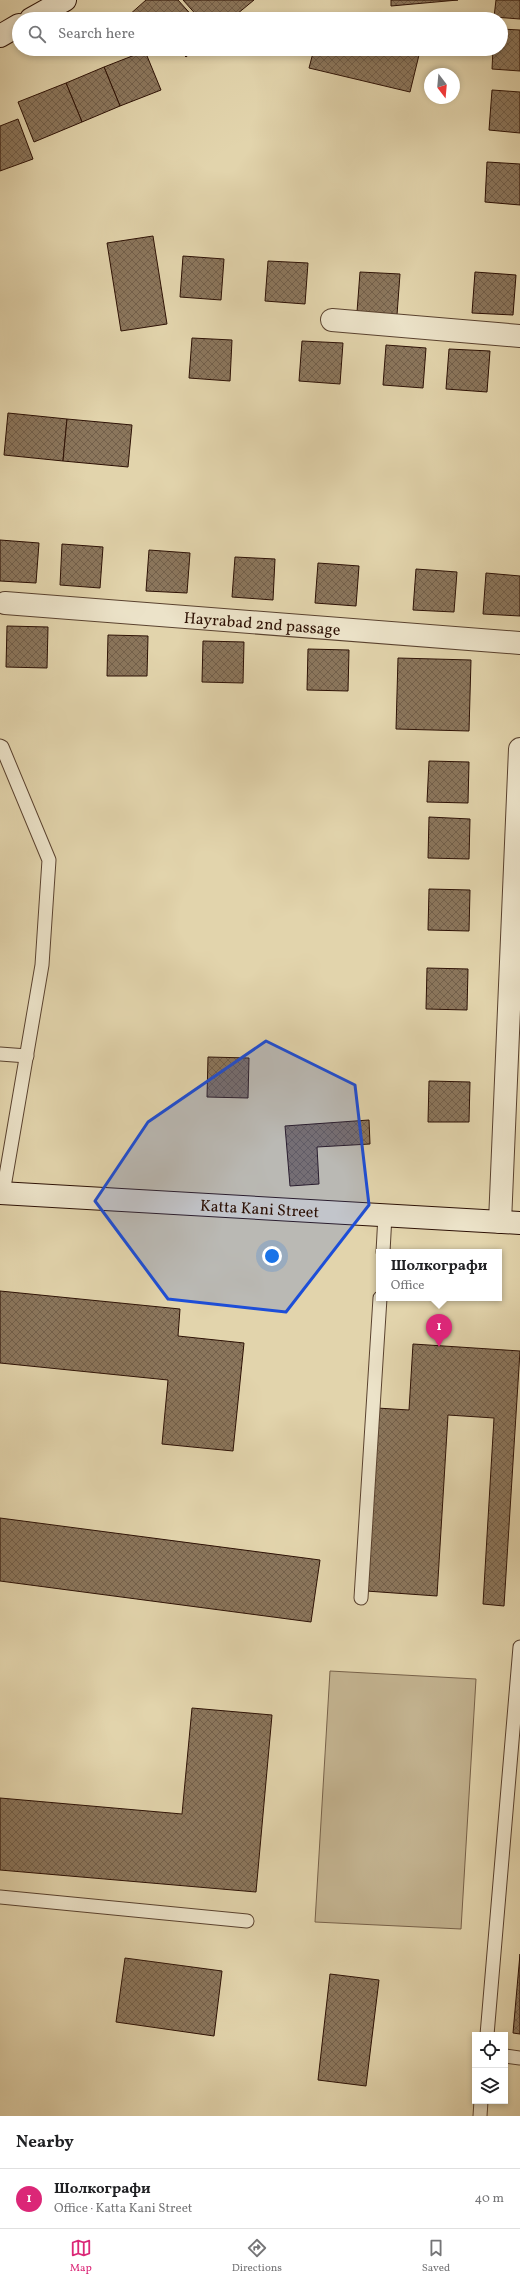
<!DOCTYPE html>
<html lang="en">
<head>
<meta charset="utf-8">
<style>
  :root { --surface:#fff; --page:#f6f6f6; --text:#202124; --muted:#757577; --line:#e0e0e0; --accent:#db2777 }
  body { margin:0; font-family:Vollkorn,serif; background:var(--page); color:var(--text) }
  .controls { position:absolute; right:12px; bottom:12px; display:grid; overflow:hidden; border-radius:0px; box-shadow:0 2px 6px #0003 }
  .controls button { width:36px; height:36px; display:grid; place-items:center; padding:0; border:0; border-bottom:1px solid var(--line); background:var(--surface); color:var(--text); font:20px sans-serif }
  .compass { position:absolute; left:424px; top:68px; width:36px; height:36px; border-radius:50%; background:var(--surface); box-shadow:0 2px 6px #0003; rotate:164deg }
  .you { position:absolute; left:272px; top:1256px; width:14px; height:14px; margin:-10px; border:3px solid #fff; border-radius:50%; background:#1a73e8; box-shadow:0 0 0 6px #1a73e833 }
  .badge { display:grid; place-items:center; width:26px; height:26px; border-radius:50%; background:var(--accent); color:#fff; font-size:13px; font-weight:700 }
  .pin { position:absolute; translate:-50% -33px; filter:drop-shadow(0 1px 2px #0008) }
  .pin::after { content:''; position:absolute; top:21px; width:14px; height:12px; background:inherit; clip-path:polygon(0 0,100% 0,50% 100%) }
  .popup { position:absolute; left:376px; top:1249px; width:126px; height:52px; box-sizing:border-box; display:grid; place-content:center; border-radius:0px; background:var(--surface); filter:drop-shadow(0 1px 3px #0005); font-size:13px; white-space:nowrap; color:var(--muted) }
  .popup b { font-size:15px; color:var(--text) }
  .popup::after { content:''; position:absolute; left:50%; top:100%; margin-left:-8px; border:8px solid transparent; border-top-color:var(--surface) }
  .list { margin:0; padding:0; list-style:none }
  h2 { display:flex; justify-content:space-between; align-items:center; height:52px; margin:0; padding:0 16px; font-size:17px }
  h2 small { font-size:13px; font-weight:400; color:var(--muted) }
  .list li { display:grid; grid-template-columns:26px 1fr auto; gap:12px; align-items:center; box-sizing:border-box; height:60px; padding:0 16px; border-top:1px solid var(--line) }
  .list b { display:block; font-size:15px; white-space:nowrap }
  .list p { margin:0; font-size:13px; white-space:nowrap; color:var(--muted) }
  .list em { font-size:13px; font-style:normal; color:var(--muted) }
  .icon { flex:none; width:22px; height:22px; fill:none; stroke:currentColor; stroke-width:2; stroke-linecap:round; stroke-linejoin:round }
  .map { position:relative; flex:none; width:520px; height:2116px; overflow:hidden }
  .search { position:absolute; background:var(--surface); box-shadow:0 2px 6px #0003; left:12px; right:12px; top:12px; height:44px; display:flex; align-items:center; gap:10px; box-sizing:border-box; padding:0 14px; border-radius:22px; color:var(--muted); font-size:15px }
  .sheet { height:112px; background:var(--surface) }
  nav { display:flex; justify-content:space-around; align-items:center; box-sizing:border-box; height:56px; border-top:1px solid var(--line); background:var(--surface); font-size:11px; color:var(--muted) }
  nav a { display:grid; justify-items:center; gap:2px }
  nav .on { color:var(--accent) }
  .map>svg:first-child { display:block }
</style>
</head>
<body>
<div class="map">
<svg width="520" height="2116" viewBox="0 0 520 2116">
  <defs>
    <pattern id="building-cross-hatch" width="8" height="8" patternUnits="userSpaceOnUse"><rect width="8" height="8" fill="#8b765c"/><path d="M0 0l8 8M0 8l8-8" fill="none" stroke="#725f4a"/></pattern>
  </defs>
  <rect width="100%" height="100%" fill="#e2d4ac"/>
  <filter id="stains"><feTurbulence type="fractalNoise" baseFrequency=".005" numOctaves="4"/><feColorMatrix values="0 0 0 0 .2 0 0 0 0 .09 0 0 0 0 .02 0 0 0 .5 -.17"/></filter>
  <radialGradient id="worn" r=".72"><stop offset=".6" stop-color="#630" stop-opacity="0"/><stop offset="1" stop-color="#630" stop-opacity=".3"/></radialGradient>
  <polygon fill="#c3b390" stroke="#78624a" points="330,1671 476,1679 461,1929 315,1922"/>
  <g fill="url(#building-cross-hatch)" stroke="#2d1105">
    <polygon points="146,0 178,0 195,19 131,19 128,16"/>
    <polygon points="183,0 254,0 231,19 200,19"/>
    <polygon points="391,0 458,0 391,6"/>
    <polygon points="496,0 520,0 520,19 494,17"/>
    <polygon points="501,29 520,30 520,71 492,69 493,49 501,49"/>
    <polygon points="178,49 195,49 186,57"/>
    <polygon points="314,49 394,49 419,55 410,92 309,68"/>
    <polygon points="145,51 161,90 120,106 104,67"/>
    <polygon points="104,67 120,106 82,122 66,83"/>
    <polygon points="66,83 82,122 34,142 18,102"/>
    <polygon points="492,90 520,92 520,133 489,130"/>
    <polygon points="18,119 33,159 0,171 0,126"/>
    <polygon points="487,162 520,164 520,205 485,202"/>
    <polygon points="153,236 167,324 121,331 107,243"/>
    <polygon points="183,256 224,259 221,300 180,297"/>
    <polygon points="268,261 308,263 305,304 265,301"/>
    <polygon points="360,272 400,274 397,315 357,312"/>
    <polygon points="475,272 516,275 513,315 472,313"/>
    <polygon points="192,338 232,340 230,381 189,378"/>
    <polygon points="302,341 343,343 340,384 299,381"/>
    <polygon points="386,345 426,348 423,388 383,385"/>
    <polygon points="449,349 490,351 487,392 446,389"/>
    <polygon points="8,413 67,419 63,461 4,455"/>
    <polygon points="67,419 132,425 128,467 63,461"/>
    <polygon points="0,540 39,543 36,583 0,581"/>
    <polygon points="62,544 103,547 100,588 60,585"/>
    <polygon points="149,550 190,553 187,593 146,591"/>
    <polygon points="235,557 275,559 273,600 232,597"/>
    <polygon points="318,563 359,566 356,606 315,603"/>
    <polygon points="416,569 457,572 454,612 413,610"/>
    <polygon points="486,573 520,576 520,616 483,614"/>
    <polygon points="7,626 48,627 47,668 6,667"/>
    <polygon points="108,635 148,636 147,676 107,676"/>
    <polygon points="203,641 244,642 243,683 202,682"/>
    <polygon points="308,649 349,650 348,691 307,690"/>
    <polygon points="398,658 471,660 469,731 396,729"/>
    <polygon points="429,761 469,762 468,803 427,802"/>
    <polygon points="429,817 470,819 469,859 428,858"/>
    <polygon points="429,889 470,890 469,931 428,930"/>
    <polygon points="427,968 468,969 467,1010 426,1009"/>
    <polygon points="208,1057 249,1058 248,1098 207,1097"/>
    <polygon points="429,1081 470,1082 469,1122 428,1122"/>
    <polygon points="369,1120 370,1144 317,1147 319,1184 290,1186 285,1126"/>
    <polygon points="0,1291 180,1309 178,1336 244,1343 233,1451 162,1444 168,1380 0,1363"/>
    <polygon points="413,1344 520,1351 504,1606 483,1604 494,1418 448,1415 437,1596 366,1591 377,1408 409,1410"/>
    <polygon points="0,1518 320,1560 311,1622 0,1581"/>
    <polygon points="192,1708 272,1715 256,1892 0,1870 0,1798 182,1814"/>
    <polygon points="520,1954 520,2034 513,2033"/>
    <polygon points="125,1958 222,1971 214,2036 116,2022"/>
    <polygon points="330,1974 379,1980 366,2086 318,2080"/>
  </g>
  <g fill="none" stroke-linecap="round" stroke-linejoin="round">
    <defs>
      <g id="lane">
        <polyline points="0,746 2,747 49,860 42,965 3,1193"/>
        <polyline points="0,1054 27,1056"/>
        <polyline points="383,1252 385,1215"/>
        <polyline points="361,1598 380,1298"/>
        <polyline points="0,1897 247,1921"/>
        <polyline points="487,2035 520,1647"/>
        <polyline points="505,2056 520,2058"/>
        <polyline points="480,2116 481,2101"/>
      </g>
      <g id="street">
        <polyline points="332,320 520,336"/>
        <path id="s1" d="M5,603L520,643"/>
        <polyline points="500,1222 520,749"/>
      </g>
      <g id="secondary">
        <polyline points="31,19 65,0"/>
        <polyline points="0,36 19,25"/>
        <path id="s2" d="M0,1193L520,1223"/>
      </g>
    </defs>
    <use href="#lane" stroke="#5a422f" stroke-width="15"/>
    <use href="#street" stroke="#5a422f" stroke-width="24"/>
    <use href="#secondary" stroke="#2d1105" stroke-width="24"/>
    <use href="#lane" stroke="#ece3c9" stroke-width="13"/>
    <use href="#street" stroke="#ece3c9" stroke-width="22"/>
    <use href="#secondary" stroke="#ece3c9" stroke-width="22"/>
  </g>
  <path fill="#1d4ed8" fill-opacity="0.2" stroke="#1d4ed8" stroke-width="3" stroke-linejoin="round" d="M266,1041L355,1085L369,1205L286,1312L168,1299L95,1201L148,1122Z"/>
  <g text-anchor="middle" stroke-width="3" stroke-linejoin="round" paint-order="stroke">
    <g font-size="16" fill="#2d1105" stroke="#ece3c9">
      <text dy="6" stroke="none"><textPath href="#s1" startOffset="258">Hayrаbаd 2nd passage</textPath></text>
      <text dy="6" stroke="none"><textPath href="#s2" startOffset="260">Katta Kani Street</textPath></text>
    </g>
  </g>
  <rect width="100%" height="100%" filter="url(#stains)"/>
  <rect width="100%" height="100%" fill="url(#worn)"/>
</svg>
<div class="controls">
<button><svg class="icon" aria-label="locate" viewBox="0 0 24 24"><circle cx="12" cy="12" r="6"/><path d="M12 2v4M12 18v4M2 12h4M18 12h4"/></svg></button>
<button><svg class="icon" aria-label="layers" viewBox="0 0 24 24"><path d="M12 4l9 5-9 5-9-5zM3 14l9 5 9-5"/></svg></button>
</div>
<svg class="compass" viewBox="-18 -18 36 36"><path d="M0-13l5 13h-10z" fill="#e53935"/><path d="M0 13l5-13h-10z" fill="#757577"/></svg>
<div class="you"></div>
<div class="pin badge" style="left:439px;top:1347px">1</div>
<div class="popup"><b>Шолкографи</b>Office</div>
<div class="search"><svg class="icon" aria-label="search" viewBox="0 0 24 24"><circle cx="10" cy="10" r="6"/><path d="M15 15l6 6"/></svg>Search here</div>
</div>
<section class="sheet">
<h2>Nearby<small></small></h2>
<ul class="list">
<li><span class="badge">1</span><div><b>Шолкографи</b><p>Office · Katta Kani Street</p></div><em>40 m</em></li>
</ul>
</section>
<nav>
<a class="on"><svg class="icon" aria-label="map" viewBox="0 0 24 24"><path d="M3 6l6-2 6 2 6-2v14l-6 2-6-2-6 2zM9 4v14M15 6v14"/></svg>Map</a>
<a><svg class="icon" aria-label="directions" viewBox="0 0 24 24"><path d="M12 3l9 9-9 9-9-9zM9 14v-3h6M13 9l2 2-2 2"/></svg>Directions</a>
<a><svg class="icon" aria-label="saved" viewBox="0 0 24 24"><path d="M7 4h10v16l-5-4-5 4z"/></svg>Saved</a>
</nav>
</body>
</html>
